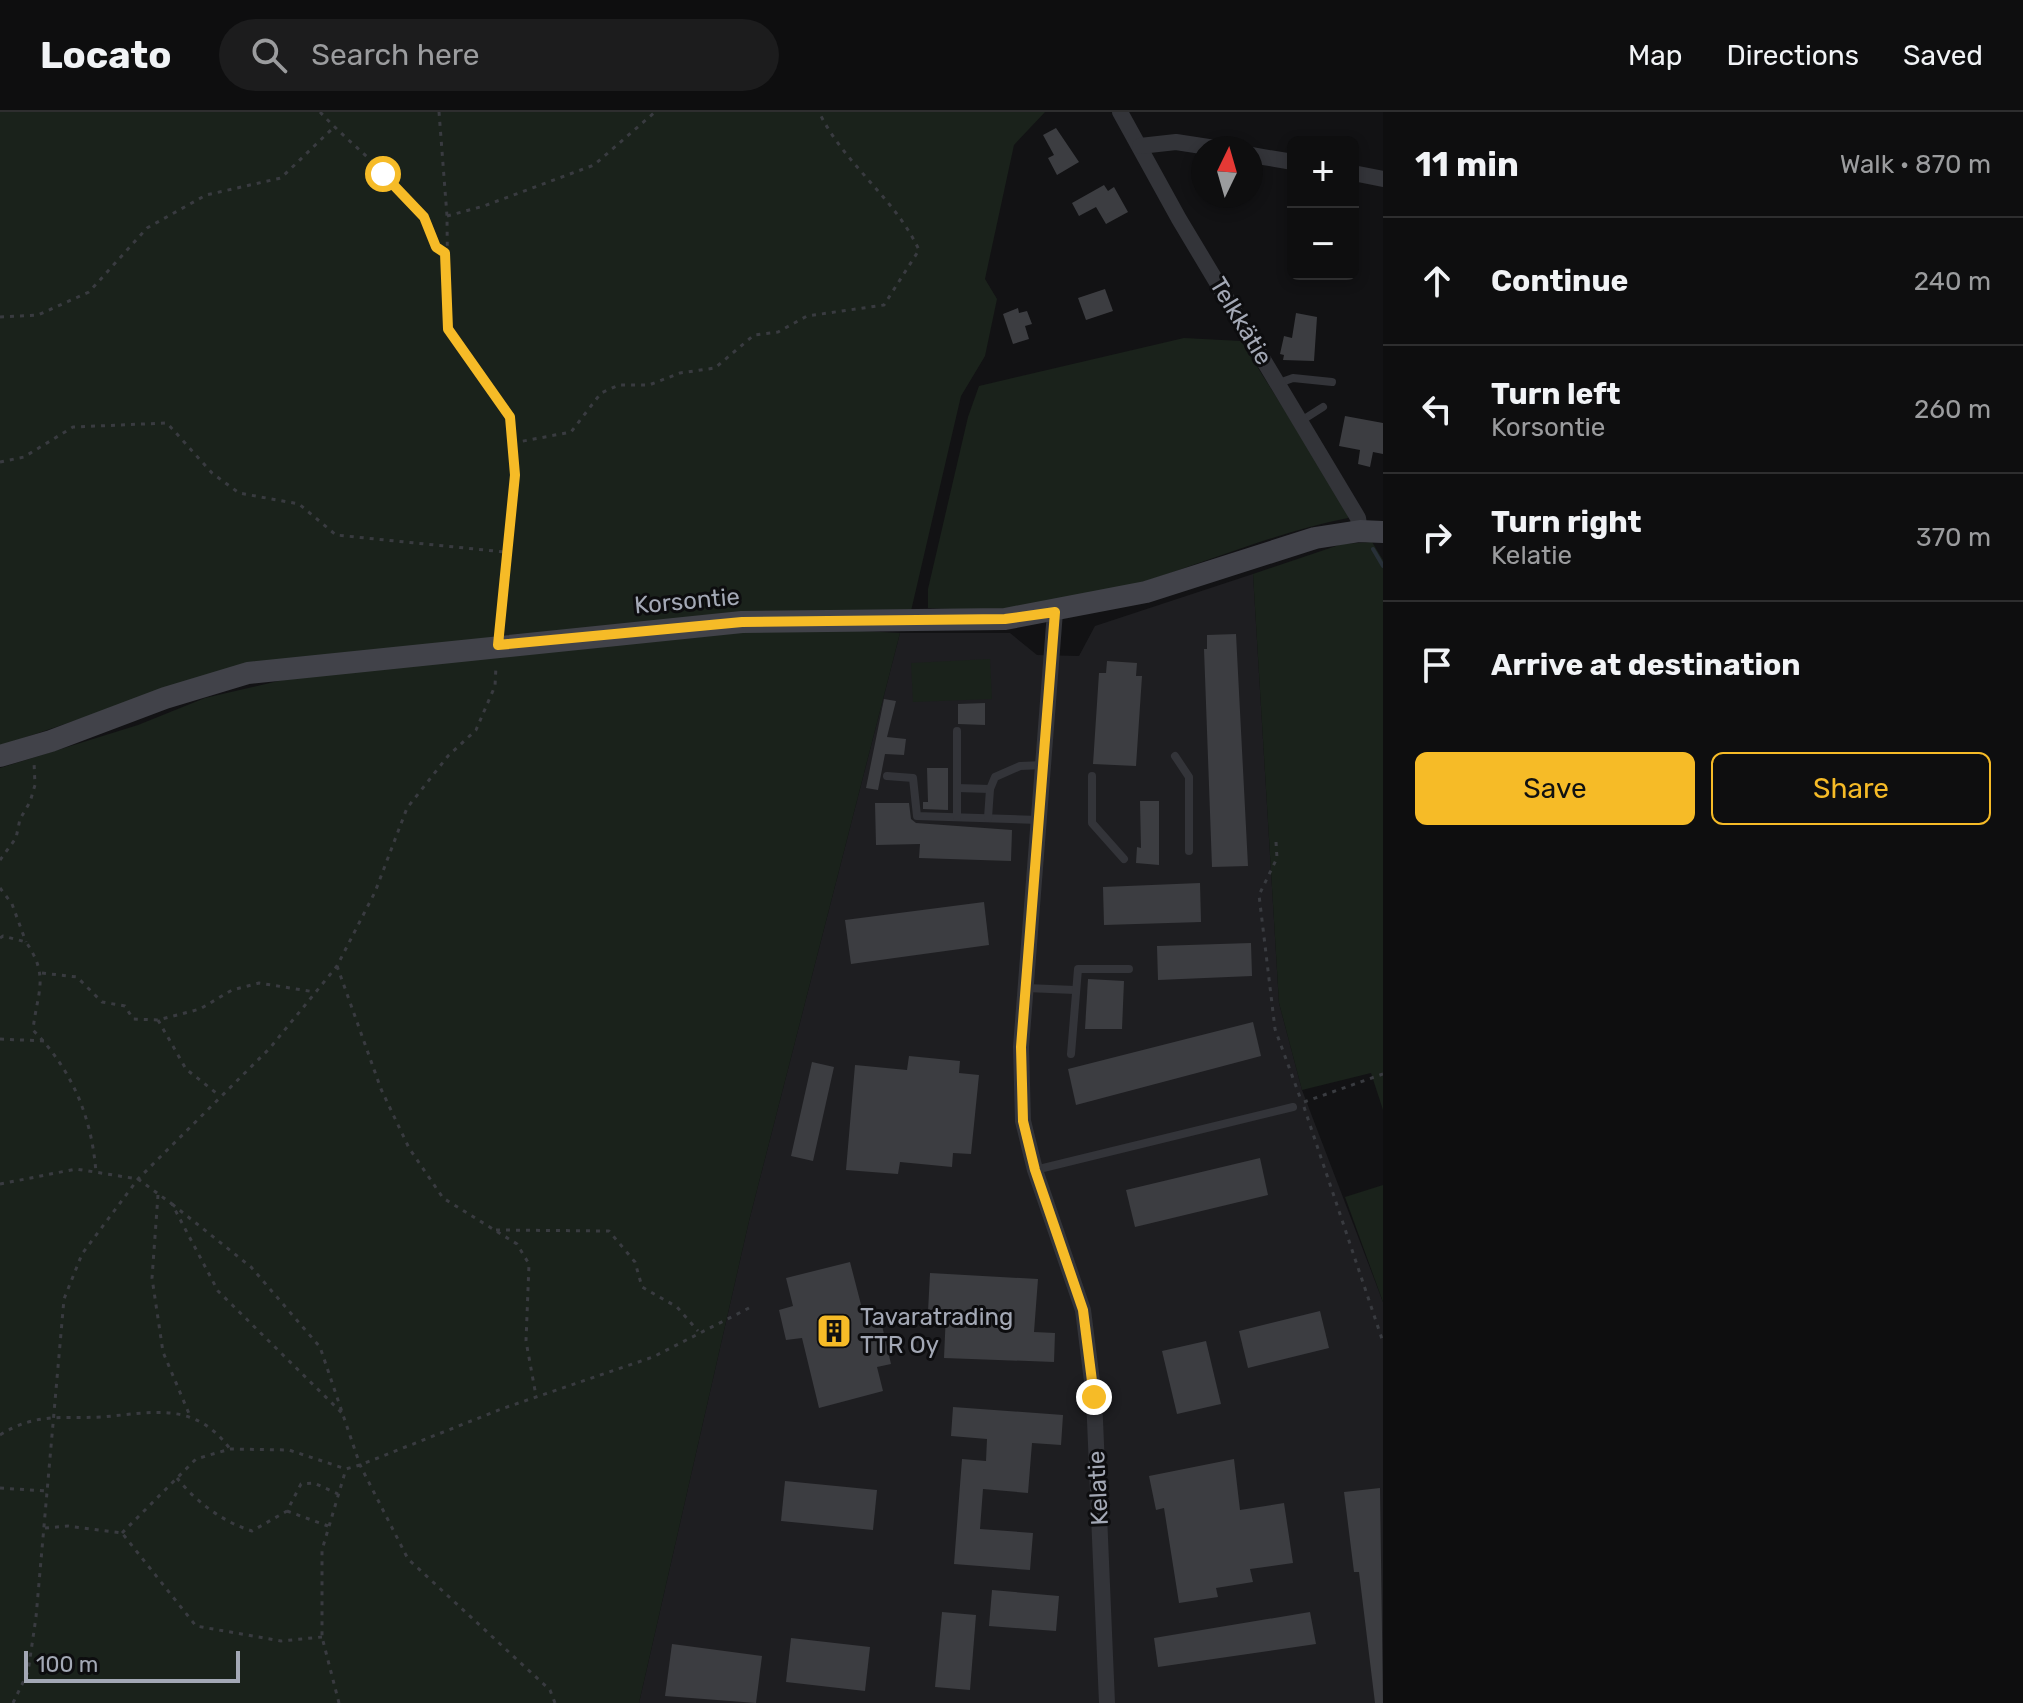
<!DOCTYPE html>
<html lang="en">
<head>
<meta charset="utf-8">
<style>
  :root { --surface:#0e0e0f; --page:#1c1c1d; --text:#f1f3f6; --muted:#9b9c9e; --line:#2e2e2f; --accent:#f6bb27 }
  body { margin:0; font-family:Rubik,sans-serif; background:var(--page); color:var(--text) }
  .controls { position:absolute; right:24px; top:24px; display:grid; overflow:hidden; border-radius:12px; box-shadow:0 4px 12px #0003 }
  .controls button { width:72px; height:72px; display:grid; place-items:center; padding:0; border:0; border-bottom:2px solid var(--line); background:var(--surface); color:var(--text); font:40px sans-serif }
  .compass { position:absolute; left:1191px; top:24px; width:72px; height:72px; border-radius:50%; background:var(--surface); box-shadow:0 4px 12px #0003; rotate:5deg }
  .scale { position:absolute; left:24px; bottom:20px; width:216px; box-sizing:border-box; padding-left:8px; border:4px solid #a3a8b5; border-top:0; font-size:22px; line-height:28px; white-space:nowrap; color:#a3a8b5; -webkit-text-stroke:6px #0d0d0f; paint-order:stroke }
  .stop { position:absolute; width:24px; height:24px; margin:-18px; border:6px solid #f6bb27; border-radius:50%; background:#fff }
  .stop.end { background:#f6bb27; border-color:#fff; box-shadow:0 2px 8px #0008 }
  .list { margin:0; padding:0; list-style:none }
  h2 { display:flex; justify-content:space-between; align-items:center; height:104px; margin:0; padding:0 32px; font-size:34px }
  h2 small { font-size:26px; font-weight:400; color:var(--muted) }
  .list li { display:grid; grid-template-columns:52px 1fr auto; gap:24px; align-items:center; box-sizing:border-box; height:128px; padding:0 32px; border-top:2px solid var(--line) }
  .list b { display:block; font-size:30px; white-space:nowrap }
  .list p { margin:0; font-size:26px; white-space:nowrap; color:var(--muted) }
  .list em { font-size:26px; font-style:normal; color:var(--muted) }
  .actions { display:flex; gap:16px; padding:24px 32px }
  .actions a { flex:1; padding:18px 0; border:2px solid var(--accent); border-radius:12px; text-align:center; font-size:28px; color:var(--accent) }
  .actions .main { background:var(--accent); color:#111 }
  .icon { flex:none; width:44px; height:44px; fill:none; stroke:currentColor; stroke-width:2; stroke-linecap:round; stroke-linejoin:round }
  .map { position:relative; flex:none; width:1383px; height:1591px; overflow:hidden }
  header { display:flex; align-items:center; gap:48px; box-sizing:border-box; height:112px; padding:0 40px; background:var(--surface); border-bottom:2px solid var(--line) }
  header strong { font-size:38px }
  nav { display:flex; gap:44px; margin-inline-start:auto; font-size:28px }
  .search { width:560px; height:72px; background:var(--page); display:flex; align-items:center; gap:20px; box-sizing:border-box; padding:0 28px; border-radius:44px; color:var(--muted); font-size:30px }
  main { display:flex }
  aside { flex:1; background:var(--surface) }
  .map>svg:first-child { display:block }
</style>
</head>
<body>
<header>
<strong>Locato</strong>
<div class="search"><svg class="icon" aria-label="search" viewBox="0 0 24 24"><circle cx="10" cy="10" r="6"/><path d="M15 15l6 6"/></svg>Search here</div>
<nav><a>Map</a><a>Directions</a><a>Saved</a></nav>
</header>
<main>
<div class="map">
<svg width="1383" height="1591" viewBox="0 0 1383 1591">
  <rect width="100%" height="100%" fill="#121214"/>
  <polygon fill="#1e1e21" points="1253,462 1279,891 1302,978 1383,1190 1383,1591 639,1591 749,1109 900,521 1010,521 1037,543 1079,544 1095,514"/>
  <g fill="#1a221b">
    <polygon points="0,0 1045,0 1014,33 985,167 997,187 985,244 961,284 911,499 772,499 493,526 127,591 0,634"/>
    <path d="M1184,226L1241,229L1347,397L1348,406C1246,426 1152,477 1050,493C1010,500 969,498 928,496V477L968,305L979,274Z"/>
    <polygon points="1372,430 1383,448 1383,998 1371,961 1302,978 1279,891 1253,462 1342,432"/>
    <polygon points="825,517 900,521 749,1109 639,1591 0,1591 0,656 138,613 205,586 287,567 735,520"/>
    <polygon points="990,547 992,587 913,590 911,551"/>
    <polygon points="1383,1073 1383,1190 1345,1085"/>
  </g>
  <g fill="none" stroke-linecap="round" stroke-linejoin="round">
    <polyline stroke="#283038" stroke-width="4" points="1373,437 1383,454"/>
  </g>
  <g fill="#3c3d41">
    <polygon points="1056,16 1079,50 1057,63 1048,46 1054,43 1043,23"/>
    <polygon points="1104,73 1108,79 1114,75 1128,100 1106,112 1096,95 1079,104 1072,91"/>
    <polygon points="1105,177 1113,199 1086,208 1078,186"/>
    <polygon points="1018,196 1019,201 1027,199 1032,212 1025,214 1029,227 1013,232 1003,202"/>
    <polygon points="1296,201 1317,205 1314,249 1283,248 1284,243 1280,242 1284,224 1292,226"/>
    <polygon points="1345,304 1383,311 1383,342 1373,340 1370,355 1358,352 1360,338 1339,334"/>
    <polygon points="1236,522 1248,754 1212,755 1204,537 1207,537 1207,523"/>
    <polygon points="1107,549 1137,551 1136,564 1142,564 1136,654 1093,652 1099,561 1106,561"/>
    <polygon points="884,587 896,589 887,625 906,627 904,643 885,642 878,678 866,676"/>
    <polygon points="985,591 985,613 958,612 958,592"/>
    <polygon points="927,656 948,656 948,698 923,697 923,690 928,690"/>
    <polygon points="1140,689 1159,689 1159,753 1136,751 1137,735 1141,736"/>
    <polygon points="875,691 909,691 911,707 916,711 1012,718 1011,749 919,746 920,732 876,733"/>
    <polygon points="1200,771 1201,810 1104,813 1103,775"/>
    <polygon points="984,790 989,833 851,852 845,808"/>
    <polygon points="1251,831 1252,864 1158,868 1157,834"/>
    <polygon points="1088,867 1124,869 1122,917 1085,917"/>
    <polygon points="1253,910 1261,944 1076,993 1068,957"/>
    <polygon points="909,944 960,949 959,961 979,963 971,1042 953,1041 952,1055 900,1050 898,1062 846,1058 855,953 907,958"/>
    <polygon points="812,950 834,955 813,1049 791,1044"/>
    <polygon points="1260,1046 1268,1083 1135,1115 1126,1078"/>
    <polygon points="850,1150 865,1208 880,1205 891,1252 877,1255 883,1279 819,1296 802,1226 786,1228 779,1198 793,1194 786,1166"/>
    <polygon points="930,1161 1038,1167 1034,1220 1055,1221 1054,1250 944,1246 946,1201 928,1200"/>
    <polygon points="1320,1199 1329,1236 1248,1256 1239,1219"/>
    <polygon points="1206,1229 1221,1292 1177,1302 1162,1239"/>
    <polygon points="953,1295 1063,1303 1061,1333 1032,1331 1028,1381 983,1377 980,1417 1033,1421 1030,1458 954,1452 962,1347 986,1349 987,1327 951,1324"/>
    <polygon points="1234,1347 1240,1398 1284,1391 1293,1451 1250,1457 1253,1470 1216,1476 1218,1485 1179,1491 1164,1396 1156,1398 1149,1364"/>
    <polygon points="785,1369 877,1378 873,1418 781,1409"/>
    <polygon points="1380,1376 1383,1591 1375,1591 1359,1460 1354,1460 1344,1380"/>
    <polygon points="992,1478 1059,1484 1056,1519 989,1514"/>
    <polygon points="942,1500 976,1503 970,1578 935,1575"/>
    <polygon points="1310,1500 1316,1532 1158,1555 1154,1526"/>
    <polygon points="791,1526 870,1535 865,1579 786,1570"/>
    <polygon points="672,1532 762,1544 756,1591 665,1584"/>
  </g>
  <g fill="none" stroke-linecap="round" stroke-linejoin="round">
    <g stroke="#393b40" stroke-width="3" stroke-dasharray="4 6" stroke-linecap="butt">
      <path d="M320,0C347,29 380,54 407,84C422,100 429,130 445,141"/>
      <polyline points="439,0 447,104 448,217 510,305 515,363 497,519"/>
      <polyline points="447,104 484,94 594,53 655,0"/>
      <polyline points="0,205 38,203 89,180 147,116 206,83 281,66 334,15"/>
      <path d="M513,331L571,320L601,281L619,273H649L680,261L715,256L754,223L778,220L807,204L884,193L919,138C895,86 844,52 819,0"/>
      <polyline points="0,350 24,345 73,315 167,311 212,361 239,381 299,392 336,423 505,440"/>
      <polyline points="1276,730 1277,746 1259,783 1275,917 1301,988"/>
      <polyline points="0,748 16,726 20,707 30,690 35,673 34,650"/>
      <polyline points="0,776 12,792 26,830"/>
      <path d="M0,826L3,824L26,830C50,865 37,880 33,918C72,958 92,1005 96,1061"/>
      <polyline points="337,854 381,977 409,1036 443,1086 517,1132 529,1152 526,1229 536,1284"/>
      <polyline points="42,861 77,865 102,890 125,894 133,907 158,908 200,897 232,878 259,871 315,880"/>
      <polyline points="158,908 186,957 220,984"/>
      <polyline points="0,927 44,929"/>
      <polyline points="1304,990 1383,962"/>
      <polyline points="1304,995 1383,1230"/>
      <polyline points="0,1072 76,1057 138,1067 172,1092 218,1179 343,1302"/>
      <polyline points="158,1083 152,1166 163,1240 190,1304"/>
      <polyline points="172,1092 251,1155 320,1235 360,1353 408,1447 550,1578 555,1591"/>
      <polyline points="496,1118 609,1119 635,1150 642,1175 677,1195 698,1219"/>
      <path d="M0,1323C37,1300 61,1307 101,1305C152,1301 194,1288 230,1337"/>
      <path d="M177,1366C196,1390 223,1410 252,1419L287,1399L301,1372L314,1371L338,1382"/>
      <polyline points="0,1376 47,1379"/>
      <polyline points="287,1399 328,1414"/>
      <polyline points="45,1416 68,1414 122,1421 196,1514 281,1529 322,1525"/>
      <polyline points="122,1421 196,1347 230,1337 289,1338 346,1357 360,1353 504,1296 653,1245 749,1196"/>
      <polyline points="13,1591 28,1560 36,1505 64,1187 82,1142 138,1067 270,936 337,854 375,780 407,696 448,644 476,618 495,574 496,554"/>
      <polyline points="339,1591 322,1525 322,1438 346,1357"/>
    </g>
    <g stroke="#333439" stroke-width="8">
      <polyline points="1279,271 1293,266 1332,270"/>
      <polyline points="1301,309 1323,295"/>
      <polyline points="1175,644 1189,665 1189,739"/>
      <polyline points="887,664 913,666 917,704 1039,708"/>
      <polyline points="1092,664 1092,711 1124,747"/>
      <polyline points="957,676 990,677"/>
      <polyline points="957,705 957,619"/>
      <polyline points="988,706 990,677 995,665 1020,654 1044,653"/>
      <polyline points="1026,876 1075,878"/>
      <polyline points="1071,942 1078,857 1129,857"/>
      <polyline points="1035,1058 1293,995"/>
    </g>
    <g stroke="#333439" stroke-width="16">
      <polyline points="1120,0 1179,107 1358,406 1360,419"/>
      <polyline points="1140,34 1176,30 1215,36"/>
      <polyline points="1251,43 1293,50"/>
      <polyline points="1353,61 1383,67"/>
      <polyline points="1055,500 1021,935 1023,1009 1035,1058 1083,1198 1094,1285 1107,1591"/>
    </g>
    <polyline stroke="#414249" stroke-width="22" points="0,644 51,629 165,586 248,561 742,510 1005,507 1146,480 1315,426 1360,419 1383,420"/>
  </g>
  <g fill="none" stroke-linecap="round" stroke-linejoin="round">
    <polyline stroke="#f6bb27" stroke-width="10" points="383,62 424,105 436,135 445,141 448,217 510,305 515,363 498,533 742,510 1005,507 1055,500 1021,935 1023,1009 1035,1058 1083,1198 1094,1285"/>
  </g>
  <defs>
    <symbol id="building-square" viewBox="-11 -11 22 22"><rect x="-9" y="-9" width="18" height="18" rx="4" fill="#f6bb27" stroke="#0d0d0f"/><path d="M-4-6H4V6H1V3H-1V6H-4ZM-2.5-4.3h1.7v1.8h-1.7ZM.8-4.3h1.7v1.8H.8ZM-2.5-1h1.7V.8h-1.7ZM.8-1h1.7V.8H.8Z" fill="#111"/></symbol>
  </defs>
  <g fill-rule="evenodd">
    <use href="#building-square" x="814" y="1199" width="40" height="40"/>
  </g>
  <g text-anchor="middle" stroke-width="6" stroke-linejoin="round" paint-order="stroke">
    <g font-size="24" fill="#a3a8b5" stroke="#0d0d0f">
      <text transform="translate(1241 209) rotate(59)" y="8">Telkkätie</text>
      <text transform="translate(687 489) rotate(-5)" y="8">Korsontie</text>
      <text transform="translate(1098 1376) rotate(-93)" y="8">Kelatie</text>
    </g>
    <g font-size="24" fill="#a3a8b5" stroke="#0d0d0f" text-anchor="start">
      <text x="860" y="1213">Tavaratrading<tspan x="860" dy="28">TTR Oy</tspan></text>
    </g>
  </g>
</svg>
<div class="controls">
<button>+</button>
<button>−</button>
</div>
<svg class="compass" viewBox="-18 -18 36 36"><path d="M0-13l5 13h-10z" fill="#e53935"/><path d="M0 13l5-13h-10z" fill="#9b9c9e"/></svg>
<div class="scale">100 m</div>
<div class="stop" style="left:383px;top:62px"></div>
<div class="stop end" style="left:1094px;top:1285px"></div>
</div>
<aside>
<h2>11 min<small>Walk · 870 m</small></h2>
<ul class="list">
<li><svg class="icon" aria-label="ahead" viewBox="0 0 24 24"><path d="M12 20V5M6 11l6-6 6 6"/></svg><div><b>Continue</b></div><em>240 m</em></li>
<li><svg class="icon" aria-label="left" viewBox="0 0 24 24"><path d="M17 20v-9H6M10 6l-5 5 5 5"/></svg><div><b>Turn left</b><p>Korsontie</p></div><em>260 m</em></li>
<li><svg class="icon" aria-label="right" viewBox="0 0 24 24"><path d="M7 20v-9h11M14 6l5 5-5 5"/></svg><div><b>Turn right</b><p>Kelatie</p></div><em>370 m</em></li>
<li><svg class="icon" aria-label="arrive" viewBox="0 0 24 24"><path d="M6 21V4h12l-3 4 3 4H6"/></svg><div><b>Arrive at destination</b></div></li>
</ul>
<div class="actions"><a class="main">Save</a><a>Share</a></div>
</aside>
</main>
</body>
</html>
